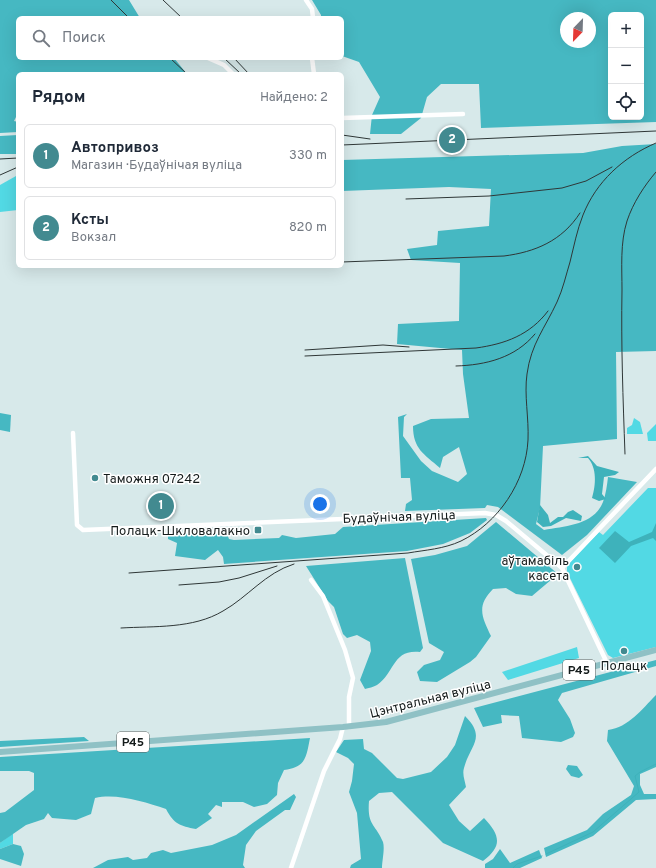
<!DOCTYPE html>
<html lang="ru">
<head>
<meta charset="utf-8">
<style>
  :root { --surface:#fff; --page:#f6f6f7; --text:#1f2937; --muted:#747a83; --line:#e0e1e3; --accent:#428a90 }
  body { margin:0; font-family:Overpass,sans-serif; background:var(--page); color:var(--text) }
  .controls { position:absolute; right:12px; top:12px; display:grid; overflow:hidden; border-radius:6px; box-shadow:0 4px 16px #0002 }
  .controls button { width:36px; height:36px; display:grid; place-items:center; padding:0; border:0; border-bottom:1px solid var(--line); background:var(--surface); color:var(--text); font:20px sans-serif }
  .compass { position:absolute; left:560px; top:12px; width:36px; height:36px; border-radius:50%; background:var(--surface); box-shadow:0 4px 16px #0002; rotate:203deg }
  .you { position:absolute; left:320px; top:504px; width:14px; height:14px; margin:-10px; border:3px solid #fff; border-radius:50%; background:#1a73e8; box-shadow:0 0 0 6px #1a73e833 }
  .badge { display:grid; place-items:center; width:26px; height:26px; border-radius:50%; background:var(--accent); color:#fff; font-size:13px; font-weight:700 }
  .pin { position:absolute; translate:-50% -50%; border:2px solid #fff; box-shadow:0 1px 4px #0006 }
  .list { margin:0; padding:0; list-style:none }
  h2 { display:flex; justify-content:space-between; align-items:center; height:52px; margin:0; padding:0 16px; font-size:17px }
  h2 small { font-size:13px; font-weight:400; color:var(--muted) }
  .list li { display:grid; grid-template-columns:26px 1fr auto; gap:12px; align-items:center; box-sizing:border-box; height:64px; margin:0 8px 8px; padding:0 8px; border:1px solid var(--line); border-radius:6px }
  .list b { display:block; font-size:15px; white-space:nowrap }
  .list p { margin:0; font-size:13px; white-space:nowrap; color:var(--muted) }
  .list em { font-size:13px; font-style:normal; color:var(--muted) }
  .icon { flex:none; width:22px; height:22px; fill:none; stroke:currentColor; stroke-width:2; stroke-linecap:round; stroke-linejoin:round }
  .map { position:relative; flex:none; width:656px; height:868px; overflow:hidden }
  .search { position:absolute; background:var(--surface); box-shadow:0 4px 16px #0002; left:16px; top:16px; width:328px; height:44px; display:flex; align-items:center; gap:10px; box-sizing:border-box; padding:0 14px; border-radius:6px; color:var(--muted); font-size:15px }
  .panel { position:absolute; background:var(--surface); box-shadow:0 4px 16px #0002; left:16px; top:72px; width:328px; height:196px; border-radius:6px }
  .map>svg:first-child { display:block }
</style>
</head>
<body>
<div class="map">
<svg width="656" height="868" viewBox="0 0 656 868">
  <rect width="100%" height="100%" fill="#d7e9ea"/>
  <g fill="#52d9e4">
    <polygon points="16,176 18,176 18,210 0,212 0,185"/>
    <polygon points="634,418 640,422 643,434 627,434 627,428 632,425"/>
    <polygon points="656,424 656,441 648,441 647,433"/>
    <polygon points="648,488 656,488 656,647 613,658 608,655 567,572 567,565 599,532 603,535"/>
    <polygon points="577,647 579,658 508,680 502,672"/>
    <polygon points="13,833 13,844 0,849 0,843"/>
  </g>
  <g fill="#46b8c2" fill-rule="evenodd">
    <polygon points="0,0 129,0 140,18 18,18 18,58 174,58 187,74 18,74 18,113 14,121 18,122 18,132 0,133"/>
    <path d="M312,0H656V122L481,128L479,84H441L427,97L421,118L401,134H370L372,115L380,97L359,62L342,56V18H321V15ZM611,15H641V117H611ZM566,18H590V42H566Z"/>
    <polygon points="18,135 18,154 0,154 0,136"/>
    <path d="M656,144V351L616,352L617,439L543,446L540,508L536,524L544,530C566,526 594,525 603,502C606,494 607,485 608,477L637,482L587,535L562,555L498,507L487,505L485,508L405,511L406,504L412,500L410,478H401L398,417L407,414L404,417L403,436L421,461L432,471L458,482L467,474L459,447L443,457L440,468C424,454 413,449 413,426L431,419L469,418L463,374L462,350L397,344L398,324L459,321L460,263L411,260L407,249L437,245L438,231L489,226L491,189L449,187L342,191V160L583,153L622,146Z"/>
    <polygon points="0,413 11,415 10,432 0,430"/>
    <polygon points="486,518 487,520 470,533 443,544 407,551 224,564 223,557 218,550 205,560 175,556 177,543 168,539 168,533 227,534 229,539 234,540 279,538 282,535 296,538 335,534 343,527"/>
    <path d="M496,522L558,574L532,596L516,594L506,588L493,589C476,606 482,617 491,636L476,657L470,662L437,682L420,681L417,672L424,665L440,660L444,652L429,643L411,559L435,555L467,546Z"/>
    <path d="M405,558L423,648L420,652C392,649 395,673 377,685C374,687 368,688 365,689L360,680L371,651L370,642L357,635L347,638L343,634L334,607L328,601L306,566Z"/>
    <polygon points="656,660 656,666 562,693 558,700 570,719 575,733 573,737 561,742 522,738 519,716 501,715 502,723 483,727 474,708"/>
    <path d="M656,695V767L640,774V785L644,794H656V799L636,800L593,836L546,857L544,848L587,830L603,814L631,795L634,786L607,741L608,730C629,727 641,710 656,695Z"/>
    <path d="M465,716C487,738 470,745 464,768C462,774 465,781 466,787L449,805L459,821L470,831L484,818C500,835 503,846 483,861L443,843L392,792L379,793L369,801C367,826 375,823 383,842C385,849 382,861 382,868H350L351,865L361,859L357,813L349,792L352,781L354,764L348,758L336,752L344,740L363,739L364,749L372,753L397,778L403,779L431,772L447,757L455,745Z"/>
    <polygon points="84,737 89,741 0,747 0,741"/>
    <path d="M310,738C306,758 306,767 284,770L278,783L277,795L267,804L254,807L243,802H222V807L216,805L208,814L212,818L196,829C180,826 174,824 166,809C145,802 117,793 95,798L91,814L76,820L52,818L48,813L44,819L26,825L0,843V813L5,812L34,790V773L29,771H0V757Z"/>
    <polygon points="568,765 577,766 583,775 579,778 571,776 566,769"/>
    <polygon points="294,794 296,797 290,810 285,810 256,831 246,845 243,865 245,868 93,868 108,860 128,857 133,860 147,858 151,853 163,850 171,853 212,845 236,835"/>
    <polygon points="13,844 21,846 24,854 21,866 0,859 0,849"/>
    <polygon points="500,849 510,863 539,850 542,858 520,868 485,868 485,864 493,859"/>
  </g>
  <g fill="#3eb2bb">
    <path d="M588,456L597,466L619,472L615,475L604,477L602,494L606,499L599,501L592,498C596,485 597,468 588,458H578Z"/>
    <polygon points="540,505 548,515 550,523 558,517 563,517 568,512 573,510 582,516 581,521 566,518 551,526 543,527 537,522"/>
    <polygon points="656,523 656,541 653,538 631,546 615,563 599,548 615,531 629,542 652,532"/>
  </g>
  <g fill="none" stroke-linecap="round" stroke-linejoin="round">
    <g stroke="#3eb2bb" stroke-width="1">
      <polyline points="546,854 593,832 639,792 635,776 640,772 656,764"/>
      <polyline points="513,868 517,864 542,856"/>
    </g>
    <g stroke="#fff" stroke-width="4.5">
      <polyline points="306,0 312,9 313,18"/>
      <polyline points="208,58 224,65 233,74"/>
      <polyline points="312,58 314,74"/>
      <polyline points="342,118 463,114"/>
      <polyline points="73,433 77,525 83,530 485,513 496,515 506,521 562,568 607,663"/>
      <polyline points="562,568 656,469"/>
      <polyline points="311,580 323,596 345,650 353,678 349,697 349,727"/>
      <polyline points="291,868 324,771 340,739 343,727"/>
    </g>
    <polyline stroke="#8fc1c5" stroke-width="6" points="0,752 343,727 386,722 656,650"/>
    <g stroke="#2f3737" stroke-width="1">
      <polyline points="111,0 129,18"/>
      <polyline points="163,0 182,18"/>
      <polyline points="170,58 187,74"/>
      <polyline points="224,58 241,74"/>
      <polyline points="234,58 249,74"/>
      <polyline points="342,135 370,139"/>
      <polyline points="342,145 656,131"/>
      <polyline points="0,159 18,158"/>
      <polyline points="0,175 18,167"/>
      <polyline points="406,199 489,196 562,188 586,181 612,167"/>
      <path d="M342,262L504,256C535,252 562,241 580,213"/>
      <polyline points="245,266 253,266"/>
      <polyline points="305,350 383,345 409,347"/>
      <path d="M305,356L476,348C505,344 530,335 548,311"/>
      <path d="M456,366C486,365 515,358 535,334"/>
      <path d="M625,454C623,399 621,345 622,290C622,268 620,243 627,221C633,203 644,186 656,172"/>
      <path d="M129,573L408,553C425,550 444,549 461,541C498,523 526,482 528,440C529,418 524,395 527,374C531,344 545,328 557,302C563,289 566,275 570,262C574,246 577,230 583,215C596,182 623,157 656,143"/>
      <polyline points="179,585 219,582 239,578 277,566"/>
      <path d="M121,628C154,626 193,629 223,611C248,597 265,573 294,564"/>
    </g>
  </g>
  <g fill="#428a90" stroke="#fff" stroke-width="1.5">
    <circle cx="95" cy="478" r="4"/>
    <rect x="254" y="526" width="8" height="8" rx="2"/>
    <circle cx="577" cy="567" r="4"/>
    <circle cx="624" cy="651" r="4"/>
  </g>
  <g text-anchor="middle" stroke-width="3" stroke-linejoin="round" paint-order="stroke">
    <g fill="#fff" stroke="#5a5f5f" stroke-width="1">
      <rect x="563" y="660" width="32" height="20" rx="3"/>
      <rect x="117" y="732" width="32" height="20" rx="3"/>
    </g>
    <g font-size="12" font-weight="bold" fill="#141b1b">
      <text x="579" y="674">Р45</text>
      <text x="133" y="746">Р45</text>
    </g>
    <g font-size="13" fill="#141b1b" stroke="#fff" text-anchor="end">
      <text x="103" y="483" text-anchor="start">Таможня 07242</text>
      <text x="250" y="535">Полацк-Шкловалакно</text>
      <text x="569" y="565">аўтамабіль<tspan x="569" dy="15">касета</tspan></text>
      <text x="624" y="670" text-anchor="middle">Полацк</text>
    </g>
    <g font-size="13" fill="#141b1b" stroke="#fff">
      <text transform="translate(399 516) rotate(-2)" y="5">Будаўнічая вуліца</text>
      <text transform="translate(430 698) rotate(-14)" y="5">Цэнтральная вуліца</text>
    </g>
  </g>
</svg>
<div class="controls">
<button>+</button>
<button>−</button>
<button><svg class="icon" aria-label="locate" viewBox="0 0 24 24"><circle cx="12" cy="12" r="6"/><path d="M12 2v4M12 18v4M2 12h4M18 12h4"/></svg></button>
</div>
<svg class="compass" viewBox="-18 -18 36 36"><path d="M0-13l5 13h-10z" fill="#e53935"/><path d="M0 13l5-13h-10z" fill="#747a83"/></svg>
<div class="you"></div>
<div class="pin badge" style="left:161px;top:506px">1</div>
<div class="pin badge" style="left:452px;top:140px">2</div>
<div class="search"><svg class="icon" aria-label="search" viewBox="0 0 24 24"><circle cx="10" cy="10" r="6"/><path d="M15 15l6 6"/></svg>Поиск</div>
<section class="panel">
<h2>Рядом<small>Найдено: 2</small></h2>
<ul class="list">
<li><span class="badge">1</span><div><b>Автопривоз</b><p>Магазин · Будаўнічая вуліца</p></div><em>330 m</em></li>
<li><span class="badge">2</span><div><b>Ксты</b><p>Вокзал</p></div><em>820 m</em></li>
</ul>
</section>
</div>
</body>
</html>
